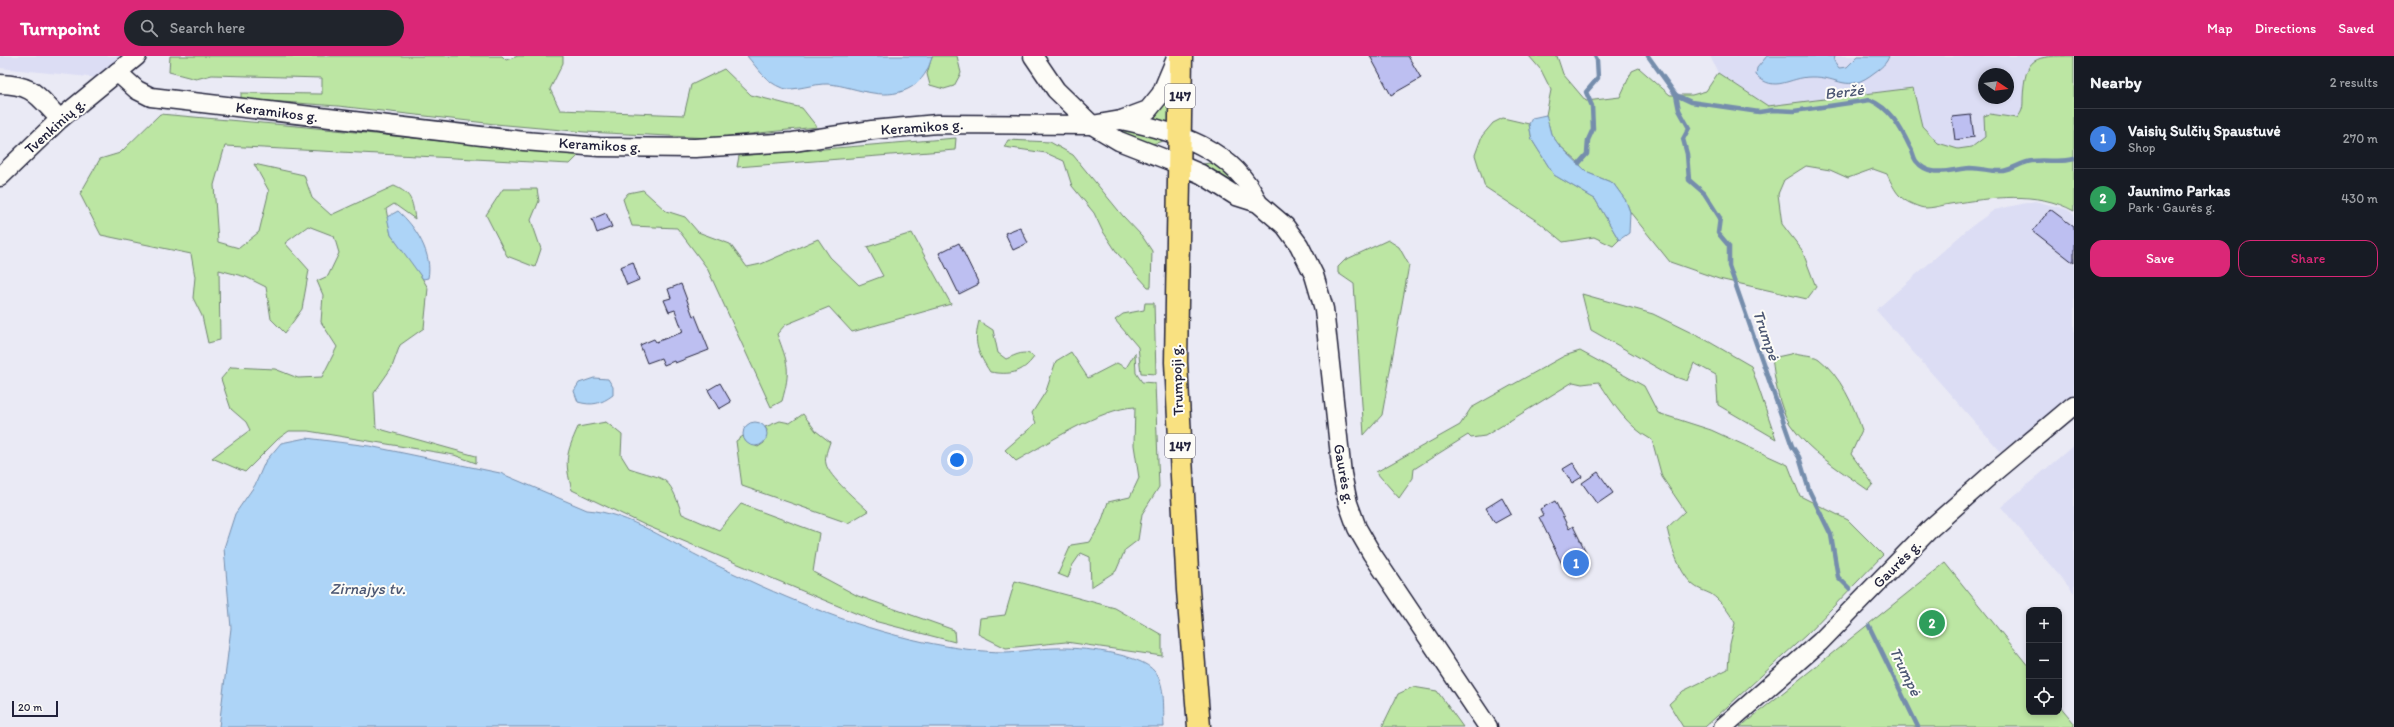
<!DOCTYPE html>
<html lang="en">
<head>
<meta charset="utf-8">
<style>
  :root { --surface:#171b24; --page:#20242c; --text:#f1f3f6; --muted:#9ea1a6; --line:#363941; --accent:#db2777 }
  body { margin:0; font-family:Itim,sans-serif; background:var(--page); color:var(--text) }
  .controls { position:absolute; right:12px; bottom:12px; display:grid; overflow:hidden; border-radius:8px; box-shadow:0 2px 6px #0003 }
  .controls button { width:36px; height:36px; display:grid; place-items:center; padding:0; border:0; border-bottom:1px solid var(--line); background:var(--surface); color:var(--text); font:20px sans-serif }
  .compass { position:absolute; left:1978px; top:12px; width:36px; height:36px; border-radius:50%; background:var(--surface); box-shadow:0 2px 6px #0003; rotate:103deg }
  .scale { position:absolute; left:12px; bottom:10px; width:46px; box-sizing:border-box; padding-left:4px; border:2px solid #22223b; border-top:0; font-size:11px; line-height:14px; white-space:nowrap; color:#22223b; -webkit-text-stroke:3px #fdfcf7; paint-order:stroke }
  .you { position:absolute; left:957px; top:404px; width:14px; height:14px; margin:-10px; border:3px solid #fff; border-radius:50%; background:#1a73e8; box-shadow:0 0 0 6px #1a73e833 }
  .badge { display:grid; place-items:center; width:26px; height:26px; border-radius:50%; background:var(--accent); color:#fff; font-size:13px; font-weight:700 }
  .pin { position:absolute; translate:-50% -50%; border:2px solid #fff; box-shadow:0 1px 4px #0006 }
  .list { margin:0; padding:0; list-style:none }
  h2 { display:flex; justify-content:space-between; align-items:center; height:52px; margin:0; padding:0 16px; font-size:17px }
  h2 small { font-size:13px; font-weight:400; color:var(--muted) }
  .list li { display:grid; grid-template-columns:26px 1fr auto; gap:12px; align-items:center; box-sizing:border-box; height:60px; padding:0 16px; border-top:1px solid var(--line) }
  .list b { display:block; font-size:15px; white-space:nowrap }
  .list p { margin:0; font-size:13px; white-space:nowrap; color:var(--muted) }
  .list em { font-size:13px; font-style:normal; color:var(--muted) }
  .actions { display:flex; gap:8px; padding:12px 16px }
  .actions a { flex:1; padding:9px 0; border:1px solid var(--accent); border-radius:12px; text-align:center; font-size:14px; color:var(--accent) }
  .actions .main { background:var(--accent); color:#fff }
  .icon { flex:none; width:22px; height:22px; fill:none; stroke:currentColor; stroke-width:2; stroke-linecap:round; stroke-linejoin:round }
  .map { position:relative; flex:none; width:2074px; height:671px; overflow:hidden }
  header { display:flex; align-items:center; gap:24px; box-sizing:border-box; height:56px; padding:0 20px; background:var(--accent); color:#fff }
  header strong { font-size:19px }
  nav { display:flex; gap:22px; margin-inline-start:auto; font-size:14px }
  .search { width:280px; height:36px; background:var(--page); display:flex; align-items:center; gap:10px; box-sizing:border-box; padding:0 14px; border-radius:22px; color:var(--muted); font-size:15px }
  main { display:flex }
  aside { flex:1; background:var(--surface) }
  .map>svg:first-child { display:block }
</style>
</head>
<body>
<header>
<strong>Turnpoint</strong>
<div class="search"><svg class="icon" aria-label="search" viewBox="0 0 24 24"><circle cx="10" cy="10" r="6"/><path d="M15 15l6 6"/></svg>Search here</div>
<nav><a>Map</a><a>Directions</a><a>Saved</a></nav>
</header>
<main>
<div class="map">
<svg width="2074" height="671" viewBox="0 0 2074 671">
  <rect width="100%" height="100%" fill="#eaeaf5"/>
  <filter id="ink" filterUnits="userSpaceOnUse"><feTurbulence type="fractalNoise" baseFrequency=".025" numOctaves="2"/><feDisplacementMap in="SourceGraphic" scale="8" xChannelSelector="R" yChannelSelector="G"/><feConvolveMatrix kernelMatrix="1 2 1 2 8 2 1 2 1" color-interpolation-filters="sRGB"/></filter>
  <g filter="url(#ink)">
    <g fill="#dcddf4" fill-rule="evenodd">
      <polygon points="0,0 137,0 109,23 0,12"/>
      <path d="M1710,0H2061L2038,2L2024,20L2023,56L2017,62L1990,58L1985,81L1972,91L1958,93L1938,87L1922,70L1913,32L1768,50L1718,17ZM1984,18H2008V42H1984Z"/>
      <polygon points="2035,145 2066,153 2074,158 2074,337 2001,396 1876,254 1968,173 1994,154"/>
      <polygon points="2074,389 2074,537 2001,451"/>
    </g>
    <g fill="#bce6a3" stroke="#6f846f">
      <polygon points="170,0 502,0 506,4 518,0 563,0 563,7 550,33 560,54 684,59 691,29 724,13 751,39 802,52 817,71 711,82 585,76 495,68 338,50 241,43 241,37 322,38 322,22 212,19 196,23 169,16"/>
      <polygon points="932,0 957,0 961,17 954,30 944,33 930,29 927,18"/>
      <path d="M1529,0H1557L1563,18L1586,45L1620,41L1632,15L1639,12L1670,39H1692L1706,35L1718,17L1768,50L1913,32L1922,70L1938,87L1958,93L1972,91L1985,81L1984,60L1990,58L2017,62C2023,55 2023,51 2023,42C2025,0 2034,0 2074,0V155C2036,134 1991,142 1950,148C1942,149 1928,154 1920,151C1899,144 1896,137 1887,118L1873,113L1848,122L1830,114L1806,110L1784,124L1778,138L1782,168L1802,194L1816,231L1807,243L1719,223L1670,206L1630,156L1626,145L1613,127L1588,117L1582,112L1579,107L1559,89L1551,78L1546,59L1551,34L1541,14Z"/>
      <polygon points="1170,41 1169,67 1148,63"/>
      <path d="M160,58L296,70L579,99L570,108L225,90L214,129L218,186L239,192L259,176L269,135L254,108L304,119L312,142L331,159L394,130C412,138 412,144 415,163L394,148L386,153L391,179L412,205L428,232L424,272L400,289L392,311L374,337L376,372L476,400V407L454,399L308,375H289L278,383L245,416L212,402L250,374L246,366L231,353L221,323L231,311L275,313L298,322L322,321L337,291L321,266L323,239L317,225L328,220L339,197L334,180L308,170L285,187L309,214L302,253L285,277L271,263L266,231L246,221L219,214L220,284L208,287L202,260L193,242L195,221L191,198L101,179L80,138L100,103L120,97Z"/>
      <polygon points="1503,62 1529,68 1532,84 1554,119 1595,143 1619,184 1613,190 1594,181 1563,186 1540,167 1485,131 1475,99 1482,80 1493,67"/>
      <polygon points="1118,72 1159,81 1163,85 1152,88 1118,75"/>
      <polygon points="956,82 955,94 737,111 739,100"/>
      <polygon points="1008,84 1050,86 1073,99 1123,160 1142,180 1152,195 1151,231 1148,231 1118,198 1102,174 1094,157 1072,130 1064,105 1046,97 1004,91"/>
      <polygon points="1210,107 1221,111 1246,137 1205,111 1203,108"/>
      <polygon points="503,133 537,133 539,145 531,164 541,193 535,211 507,200 486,159"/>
      <path d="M643,134L666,155L685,161L698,176L730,188L747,211L761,208L818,183L830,201L859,229L883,220L867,191L912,177L951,248L852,276L829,251L785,269L777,278C788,308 791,313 782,345L771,351L707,212L677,172L632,170L623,143L628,137Z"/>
      <polygon points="1388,184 1399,191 1409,209 1382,359 1364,379 1354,228 1338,217 1338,211 1345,204"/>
      <polygon points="1582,238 1653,258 1706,284 1751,310 1776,383 1718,349 1716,319 1694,307 1687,325 1670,319 1591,274"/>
      <polygon points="1145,247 1154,247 1156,318 1141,317 1138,291 1115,264 1123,258 1144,254"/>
      <path d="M979,265L993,274L998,297L1006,303C1016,299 1025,293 1034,301C1022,318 1009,319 990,316C978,297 973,288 979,265Z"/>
      <path d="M1580,295L1644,330L1658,357L1711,374L1788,409L1800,440L1848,464L1883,499L1806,579L1705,671H1683L1669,648L1683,635L1728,613L1730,588L1735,567C1729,556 1721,545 1711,538C1705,535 1697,533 1692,528C1678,514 1671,490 1667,472L1685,455L1662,421L1652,384C1628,371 1613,348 1599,326L1582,328L1573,326L1485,380L1471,382L1468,379L1414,413L1413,422L1399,442L1376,416L1460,369L1471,352L1564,300Z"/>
      <path d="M1071,296L1088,322L1117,307L1126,312L1135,297L1136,317L1142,326L1155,327L1159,431L1142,458L1138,484L1125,494L1116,515L1091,531L1090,501L1081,497L1072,510L1068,522L1058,518L1071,489L1090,486L1101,467L1108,446L1130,441L1139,422L1134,389L1135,351C1101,352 1046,388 1016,405L1005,394L1036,367L1032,357L1046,335L1056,305Z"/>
      <path d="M1795,297C1802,299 1814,299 1819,303C1840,319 1854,350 1862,374L1851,398L1873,428L1868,434C1840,414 1809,396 1790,368C1778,350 1775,323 1772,302Z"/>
      <path d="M803,358L816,375L830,386C828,392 824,401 826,408C829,421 858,445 868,455L848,467L742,430L736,385L743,380L746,386L758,391L764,387L767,374L765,371L780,365L790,367Z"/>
      <path d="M606,366L622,379L621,399L629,412C667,425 668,417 682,458L719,474L741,448L819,477L813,516L858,540L954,574L955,586L874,565L645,469L572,434C564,405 566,398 578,371Z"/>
      <polygon points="1945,507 2029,611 2029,656 2059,656 2059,649 2074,667 2074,671 1740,671"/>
      <polygon points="1015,525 1115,552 1162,579 1162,600 1066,586 1006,592 978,578 980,562 1005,559"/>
      <polygon points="1413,631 1437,635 1463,671 1382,671 1398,638"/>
    </g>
    <g fill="#add4f7" stroke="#758dac">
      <path d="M747,0H932C926,29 902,42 873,37C858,35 843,29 828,28C815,27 793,36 782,32C766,26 758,13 747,0Z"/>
      <path d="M1767,0H1835L1834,5L1839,12L1847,11L1858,0H1889C1887,7 1881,12 1875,16C1846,39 1840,20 1811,21C1789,21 1775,38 1756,19L1757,12Z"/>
      <polygon points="1546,59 1551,78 1559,89 1588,117 1613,127 1626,145 1630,156 1629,177 1619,184 1595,143 1554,119 1532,84 1529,68 1532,62"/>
      <path d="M398,155C416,171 433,198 428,222L423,223L391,179L387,161Z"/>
      <path d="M594,322L608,323L613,331V339C601,348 592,350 578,346L574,335L579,327Z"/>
      <circle cx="755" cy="378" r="12"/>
      <path d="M306,382L369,390L500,417L587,454C630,457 670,487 708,505C777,539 849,570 924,586C949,591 979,596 1006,596C1022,596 1038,592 1055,592C1078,591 1141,597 1155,616C1166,629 1163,655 1164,671H219L231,572L224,492L235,458L255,429L265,406L281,387Z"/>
    </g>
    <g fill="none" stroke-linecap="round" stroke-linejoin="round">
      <g stroke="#758dac" stroke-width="4.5">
        <path d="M1648,0L1676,39L1691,46L1759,56L1773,54L1794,55L1870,44C1890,52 1901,72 1910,91C1913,95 1913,101 1916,105C1930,123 1952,113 1970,112C1981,112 1993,116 2003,115C2014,113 2022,106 2032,105C2046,103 2060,107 2074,103"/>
        <polyline points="1676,39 1679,54 1689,72 1683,83 1687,98 1689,124 1704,137 1720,162 1718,177 1729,190 1729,210 1792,390 1799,401 1809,434 1831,479 1838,521 1850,533"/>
        <polyline points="1579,107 1587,98 1588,84 1593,73 1592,50 1586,36 1598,22 1597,4 1595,0"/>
        <polyline points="1869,570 1918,671"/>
      </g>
    </g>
    <g fill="#bdbff1" stroke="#22223b">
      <polygon points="1370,0 1408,0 1421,22 1391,39"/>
      <polygon points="1971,59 1974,81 1955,84 1952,61"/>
      <polygon points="2050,153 2074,171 2074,207 2033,175"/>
      <polygon points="606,157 612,171 597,177 592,163"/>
      <polygon points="1020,171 1028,187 1013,194 1005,177"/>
      <polygon points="959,187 979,228 959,238 939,197"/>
      <polygon points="633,206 639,224 627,229 620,211"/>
      <polygon points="681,228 693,260 695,259 709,294 675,307 674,305 664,309 661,302 647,307 640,289 654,283 656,286 683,276 675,254 669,256 664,244 671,242 668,233"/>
      <polygon points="720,327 731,346 719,353 708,334"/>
      <polygon points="1573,407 1582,421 1572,427 1563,413"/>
      <polygon points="1598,416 1613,437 1597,448 1582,427"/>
      <polygon points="1502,442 1511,458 1495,467 1486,452"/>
      <polygon points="1555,445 1569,473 1573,470 1586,496 1562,508 1539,461 1543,459 1540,453"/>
    </g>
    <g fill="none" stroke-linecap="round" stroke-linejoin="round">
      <defs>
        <g id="minor">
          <polyline points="1033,0 1056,34 1092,69 1119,85 1178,108 1201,118 1236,140 1258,147 1285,170 1299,189 1314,219 1324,253 1342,418 1348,447 1357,472 1372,498 1488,671"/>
          <polyline points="117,16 137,34 151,41 524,85 599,91 695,92 793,86 872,74 937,68 1092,69 1121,64 1148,54 1161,38 1177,0"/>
          <path d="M0,28C35,29 37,40 60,63"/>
          <path d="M1121,64C1175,75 1235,93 1258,147"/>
          <polyline points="0,121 60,63 137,0"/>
          <polyline points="1723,671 1820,586 1931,472 1993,417 2074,349"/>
        </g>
        <polyline id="major" points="1181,0 1176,306 1188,534 1199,671"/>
      </defs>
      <use href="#minor" stroke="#22223b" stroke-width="21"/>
      <use href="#major" stroke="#22223b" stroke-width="25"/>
      <use href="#minor" stroke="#fdfcf7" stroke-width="18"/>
      <use href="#major" stroke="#f9e181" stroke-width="22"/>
    </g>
  </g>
  <g text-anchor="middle" stroke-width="4" stroke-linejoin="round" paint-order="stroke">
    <g fill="#fdfcf7" stroke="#646373" stroke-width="1">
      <rect x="1165" y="28" width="30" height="24" rx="3"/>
      <rect x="1165" y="378" width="30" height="24" rx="3"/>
    </g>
    <g font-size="14" font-weight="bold" fill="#22223b">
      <text x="1180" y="45">147</text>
      <text x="1180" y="395">147</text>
    </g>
    <g font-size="15" fill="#22223b" stroke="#fdfcf7">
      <text transform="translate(277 56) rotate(7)" y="5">Keramikos g.</text>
      <text transform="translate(55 70) rotate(-42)" y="5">Tvenkinių g.</text>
      <text transform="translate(922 71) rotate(-4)" y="5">Keramikos g.</text>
      <text transform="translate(600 89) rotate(3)" y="5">Keramikos g.</text>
      <text transform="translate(1177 324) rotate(-92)" y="5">Trumpoji g.</text>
      <text transform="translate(1344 418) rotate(80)" y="5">Gaurės g.</text>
      <text transform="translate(1897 508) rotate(-45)" y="5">Gaurės g.</text>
    </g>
    <g font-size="16" font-style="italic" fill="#4c5773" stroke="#fdfcf7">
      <text transform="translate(1844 35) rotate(-7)" y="6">Beržė</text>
      <text transform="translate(1767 279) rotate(71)" y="6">Trumpė</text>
      <text x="368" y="538">Zirnajys tv.</text>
      <text transform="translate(1906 615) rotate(64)" y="6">Trumpė</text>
    </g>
  </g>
</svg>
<div class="controls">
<button>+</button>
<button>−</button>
<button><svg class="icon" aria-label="locate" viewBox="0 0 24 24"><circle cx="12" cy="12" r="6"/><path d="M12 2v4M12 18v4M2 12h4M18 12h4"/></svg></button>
</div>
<svg class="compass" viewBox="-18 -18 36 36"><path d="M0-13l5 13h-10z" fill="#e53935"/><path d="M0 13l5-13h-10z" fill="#9ea1a6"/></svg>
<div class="scale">20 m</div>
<div class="you"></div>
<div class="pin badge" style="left:1576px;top:507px;background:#3f7fe0">1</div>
<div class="pin badge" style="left:1932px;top:567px;background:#2e9e5b">2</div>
</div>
<aside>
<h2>Nearby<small>2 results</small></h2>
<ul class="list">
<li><span class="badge" style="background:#3f7fe0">1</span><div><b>Vaisių Sulčių Spaustuvė</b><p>Shop</p></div><em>270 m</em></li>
<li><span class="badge" style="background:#2e9e5b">2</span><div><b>Jaunimo Parkas</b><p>Park · Gaurės g.</p></div><em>430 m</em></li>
</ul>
<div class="actions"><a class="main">Save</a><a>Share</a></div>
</aside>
</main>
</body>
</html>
